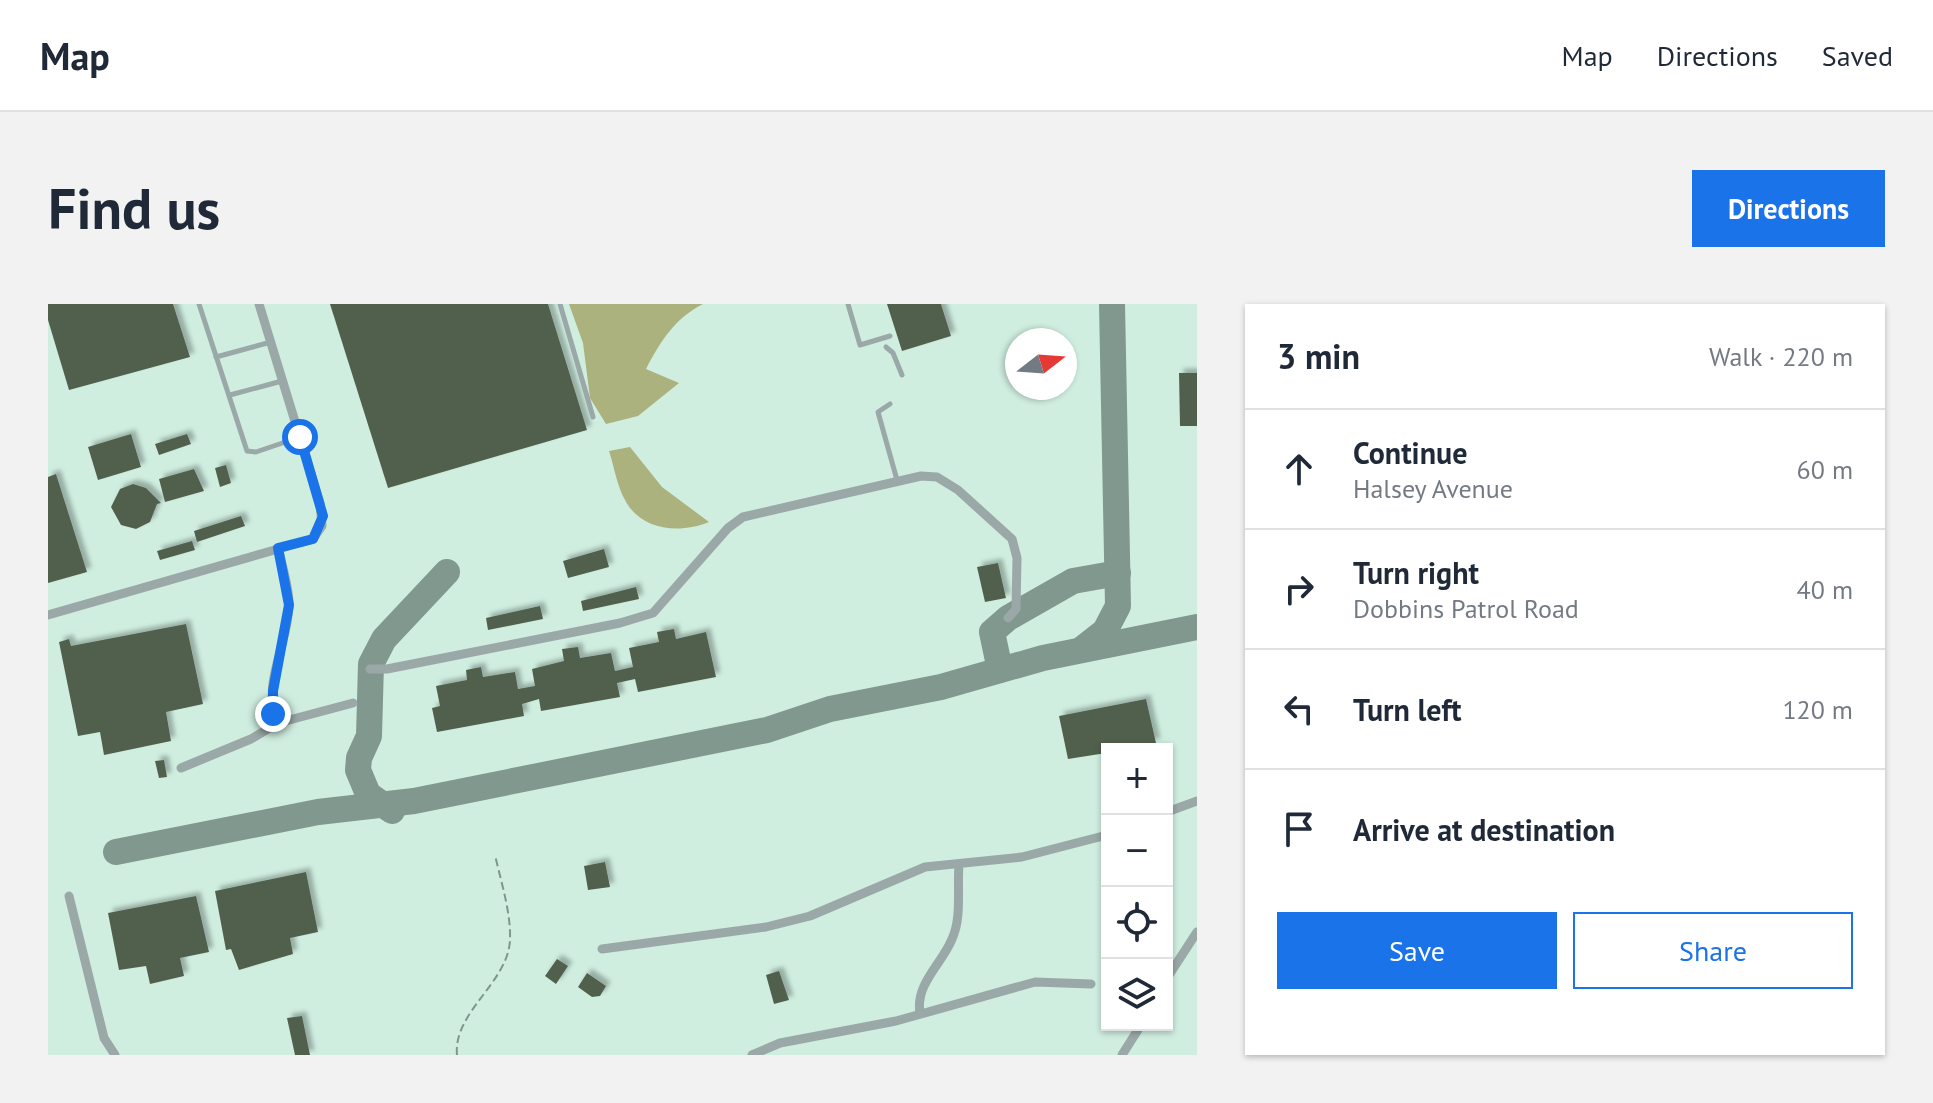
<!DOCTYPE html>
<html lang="en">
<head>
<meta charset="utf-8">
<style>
  :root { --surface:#fff; --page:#f2f2f3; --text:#1f2937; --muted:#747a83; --line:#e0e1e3; --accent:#1a73e8 }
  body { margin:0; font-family:"PT Sans",sans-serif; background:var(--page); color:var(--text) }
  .controls { position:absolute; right:24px; bottom:24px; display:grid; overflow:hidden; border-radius:0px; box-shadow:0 2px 6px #0004 }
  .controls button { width:72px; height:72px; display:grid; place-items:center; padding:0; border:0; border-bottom:2px solid var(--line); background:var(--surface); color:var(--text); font:40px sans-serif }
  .compass { position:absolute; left:957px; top:24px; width:72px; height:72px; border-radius:50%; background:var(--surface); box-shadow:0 2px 6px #0004; rotate:73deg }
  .stop { position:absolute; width:24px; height:24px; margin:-18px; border:6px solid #1a73e8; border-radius:50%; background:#fff }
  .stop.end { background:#1a73e8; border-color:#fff; box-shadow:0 2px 8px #0008 }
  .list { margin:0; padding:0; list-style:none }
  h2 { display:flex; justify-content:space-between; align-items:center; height:104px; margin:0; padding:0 32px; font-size:34px }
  h2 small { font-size:26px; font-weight:400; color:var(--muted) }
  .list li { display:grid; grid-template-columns:52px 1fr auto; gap:24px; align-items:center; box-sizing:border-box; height:120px; padding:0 32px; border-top:2px solid var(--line) }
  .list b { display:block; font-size:30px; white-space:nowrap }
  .list p { margin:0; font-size:26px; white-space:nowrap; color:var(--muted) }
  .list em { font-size:26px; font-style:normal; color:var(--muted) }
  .actions { display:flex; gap:16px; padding:24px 32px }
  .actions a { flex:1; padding:18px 0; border:2px solid var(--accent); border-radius:0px; text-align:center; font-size:28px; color:var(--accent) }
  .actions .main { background:var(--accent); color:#fff }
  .icon { flex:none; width:44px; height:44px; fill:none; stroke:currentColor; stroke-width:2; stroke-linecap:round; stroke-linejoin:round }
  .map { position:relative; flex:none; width:1149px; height:751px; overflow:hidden; border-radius:0px }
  header { display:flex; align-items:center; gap:48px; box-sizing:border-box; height:112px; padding:0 40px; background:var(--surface); border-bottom:2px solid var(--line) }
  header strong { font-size:38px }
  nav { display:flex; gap:44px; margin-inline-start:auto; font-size:28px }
  .intro { display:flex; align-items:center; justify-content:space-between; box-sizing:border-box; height:192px; padding:0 48px }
  h1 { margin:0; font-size:56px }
  .button { padding:20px 36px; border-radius:0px; background:var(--accent); color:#fff; font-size:28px; font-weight:700 }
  main { display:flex; gap:48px; padding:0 48px }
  aside { flex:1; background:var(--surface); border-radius:0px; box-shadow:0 2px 6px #0004 }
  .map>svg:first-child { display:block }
</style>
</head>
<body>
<header>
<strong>Map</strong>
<nav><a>Map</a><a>Directions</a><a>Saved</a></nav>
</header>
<div class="intro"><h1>Find us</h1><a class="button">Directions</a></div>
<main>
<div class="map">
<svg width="1149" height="751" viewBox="0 0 1149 751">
  <defs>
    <filter id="shadow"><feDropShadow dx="4.5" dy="-4.5" stdDeviation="2" flood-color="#0004"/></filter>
  </defs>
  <rect width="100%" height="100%" fill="#cfeee0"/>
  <g fill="#acb27e">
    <path d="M521,0H655C627,14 612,38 598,65L631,79L590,112L558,120L542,94L535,39Z"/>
    <path d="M582,143L614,183L661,218C632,230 593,227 577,196C569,182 566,162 561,147Z"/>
  </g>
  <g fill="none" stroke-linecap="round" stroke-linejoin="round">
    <g stroke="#80988d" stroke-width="26">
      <polyline points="1034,345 1057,327 1070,302 1064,0"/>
      <polyline points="952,366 944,328 960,314 1025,277 1070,269"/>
      <polyline points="344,507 320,490 310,466 311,454 321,432 323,360 336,335 399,268"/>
      <polyline points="68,548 270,508 366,497 719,426 782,405 893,383 995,354 1149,323"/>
    </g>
  </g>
  <g fill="#51614d" filter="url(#shadow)">
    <polygon points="0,0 125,0 142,53 21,86 0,16"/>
    <polygon points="282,0 500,0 539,126 340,184"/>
    <polygon points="839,0 893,0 903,32 854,47"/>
    <polygon points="1131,69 1149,69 1149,122 1132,122"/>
    <polygon points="83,130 93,163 50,176 40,143"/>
    <polygon points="139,130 143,140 111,151 107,140"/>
    <polygon points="178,161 183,179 172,183 167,164"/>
    <polygon points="146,165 156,187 117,198 111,175"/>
    <polygon points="8,170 39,268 0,279 0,173"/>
    <polygon points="85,180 98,184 113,199 109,200 102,218 88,225 73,221 63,203 72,185"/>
    <polygon points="193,212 197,222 149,238 146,227"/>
    <polygon points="144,237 147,246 112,256 109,247"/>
    <polygon points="556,245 561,263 520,274 515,257"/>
    <polygon points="950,259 958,294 937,298 929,263"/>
    <polygon points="588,283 591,295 535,307 533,297"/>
    <polygon points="492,302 495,315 440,326 438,314"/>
    <polygon points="138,320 155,400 118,408 123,437 56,451 52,428 30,432 11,338 21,335 23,342"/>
    <polygon points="626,325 628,335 658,328 668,373 590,388 587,375 569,379 572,393 493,407 491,395 474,400 476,412 389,428 384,404 392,402 388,382 419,376 418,366 433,363 435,373 467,368 470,385 487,382 484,365 516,357 514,345 530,343 532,354 563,349 567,367 585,363 581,344 611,338 609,328"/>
    <polygon points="1098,395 1108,439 1057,445 1058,449 1020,455 1011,412"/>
    <polygon points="116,456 119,473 111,474 107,457"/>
    <polygon points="557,558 562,583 540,586 536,562"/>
    <polygon points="258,568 270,628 242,634 245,650 191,666 183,645 178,646 167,587"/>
    <polygon points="148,592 161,648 132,654 136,672 102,680 98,662 71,666 60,609"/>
    <polygon points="509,655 520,662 508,680 497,672"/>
    <polygon points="731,667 741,696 726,700 718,671"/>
    <polygon points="539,669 558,682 552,692 544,693 530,683"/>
    <polygon points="254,712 262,751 247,751 239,714"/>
  </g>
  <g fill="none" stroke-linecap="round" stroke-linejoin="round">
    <path stroke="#7f968c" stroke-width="2" stroke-dasharray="8 4" stroke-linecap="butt" d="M409,751C405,708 460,679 462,636C463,608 453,578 447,551"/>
    <g stroke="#9aa9a8" stroke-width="5">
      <polyline points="151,0 199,147 208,148 252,133"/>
      <polyline points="512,0 545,113"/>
      <polyline points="800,0 812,41 842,32"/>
      <polyline points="838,43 845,49 854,71"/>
      <polyline points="168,53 223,38"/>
      <polyline points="182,91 234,77"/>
      <polyline points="842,100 830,108 849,176"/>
    </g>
    <g stroke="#9aa9a8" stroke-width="9">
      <polyline points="0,311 265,235 274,222 272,199 211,0"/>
      <polyline points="322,365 339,365 572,319 605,309 680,224 695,213 873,172 889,173 910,186 964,235 969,254 968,305 960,314"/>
      <path d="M230,419C212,382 241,339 241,300C241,282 234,262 230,244"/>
      <polyline points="133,464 203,435 230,419 305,399"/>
      <polyline points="1119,508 1149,497"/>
      <polyline points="21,592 56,734 67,751"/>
      <polyline points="554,645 718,623 762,612 877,563 974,553 1059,531"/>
      <polyline points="1119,674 1149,628"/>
      <path d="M872,709C867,680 894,660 904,635C914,614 909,584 911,560"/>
      <polyline points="704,751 732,739 848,717 987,678 1043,680"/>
      <polyline points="1074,751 1093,721"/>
    </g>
  </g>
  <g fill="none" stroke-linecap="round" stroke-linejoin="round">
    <polyline stroke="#1a73e8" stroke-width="10" points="225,410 225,387 241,301 230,244 265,235 275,212 252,133"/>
  </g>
</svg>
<div class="controls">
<button>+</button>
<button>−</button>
<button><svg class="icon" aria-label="locate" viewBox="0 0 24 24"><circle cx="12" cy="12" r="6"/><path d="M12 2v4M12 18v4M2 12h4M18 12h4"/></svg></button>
<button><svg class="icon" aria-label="layers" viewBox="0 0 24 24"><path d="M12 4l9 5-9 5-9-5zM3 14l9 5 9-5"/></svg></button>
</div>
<svg class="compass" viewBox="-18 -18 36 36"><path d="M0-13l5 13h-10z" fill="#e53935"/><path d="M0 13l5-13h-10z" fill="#747a83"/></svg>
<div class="stop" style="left:252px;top:133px"></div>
<div class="stop end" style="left:225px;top:410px"></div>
</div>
<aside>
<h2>3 min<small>Walk · 220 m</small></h2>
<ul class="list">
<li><svg class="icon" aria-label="ahead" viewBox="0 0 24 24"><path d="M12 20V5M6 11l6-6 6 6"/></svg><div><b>Continue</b><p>Halsey Avenue</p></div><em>60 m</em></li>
<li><svg class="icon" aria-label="right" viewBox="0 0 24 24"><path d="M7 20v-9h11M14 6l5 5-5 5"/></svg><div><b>Turn right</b><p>Dobbins Patrol Road</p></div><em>40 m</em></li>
<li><svg class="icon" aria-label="left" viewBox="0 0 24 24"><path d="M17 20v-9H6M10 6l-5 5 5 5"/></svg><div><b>Turn left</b></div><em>120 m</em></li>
<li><svg class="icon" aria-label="arrive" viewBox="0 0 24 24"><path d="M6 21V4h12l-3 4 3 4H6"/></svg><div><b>Arrive at destination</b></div></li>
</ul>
<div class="actions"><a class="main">Save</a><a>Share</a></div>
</aside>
</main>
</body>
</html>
